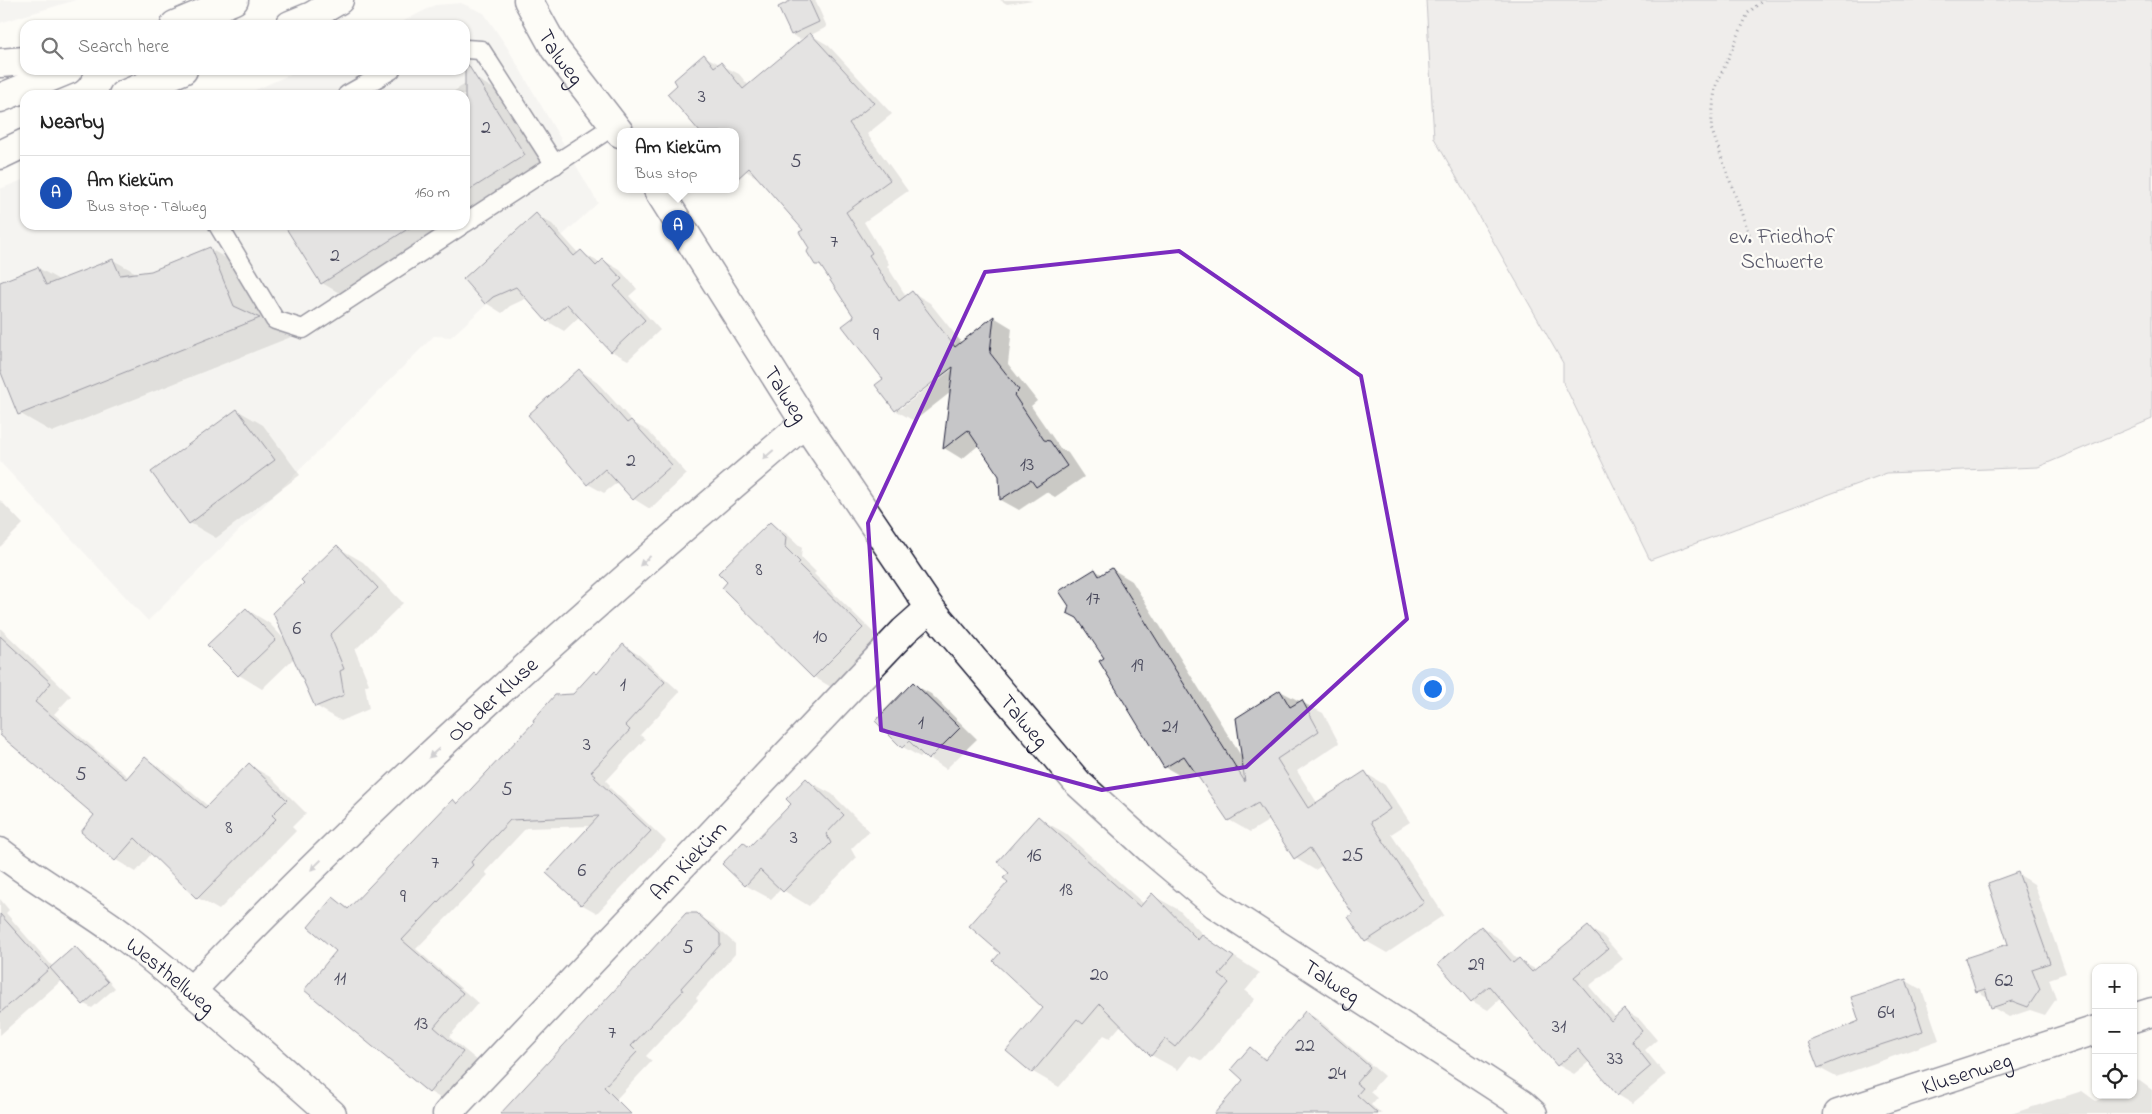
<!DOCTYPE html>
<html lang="en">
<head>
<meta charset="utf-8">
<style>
  :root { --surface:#fff; --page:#f6f6f6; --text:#222; --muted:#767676; --line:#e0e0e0; --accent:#22223b }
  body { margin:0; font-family:"Indie Flower",sans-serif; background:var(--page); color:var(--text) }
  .controls { position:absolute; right:15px; bottom:15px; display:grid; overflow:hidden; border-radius:10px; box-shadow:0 1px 4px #0004 }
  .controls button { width:45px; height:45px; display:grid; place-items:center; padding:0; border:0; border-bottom:1px solid var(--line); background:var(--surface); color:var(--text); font:25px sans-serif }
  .you { position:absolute; left:1432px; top:688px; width:18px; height:18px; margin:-12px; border:4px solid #fff; border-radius:50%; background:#1a73e8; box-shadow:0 0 0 8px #1a73e833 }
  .badge { display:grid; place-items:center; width:32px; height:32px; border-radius:50%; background:var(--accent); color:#fff; font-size:16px; font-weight:700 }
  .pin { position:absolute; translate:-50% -41px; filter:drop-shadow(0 1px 2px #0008) }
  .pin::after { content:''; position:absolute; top:26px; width:18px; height:15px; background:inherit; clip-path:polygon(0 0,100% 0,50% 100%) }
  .popup { position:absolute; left:617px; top:128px; width:122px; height:65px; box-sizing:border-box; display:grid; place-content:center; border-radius:10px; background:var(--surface); filter:drop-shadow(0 1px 4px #0005); font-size:16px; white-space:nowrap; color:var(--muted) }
  .popup b { font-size:19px; color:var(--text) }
  .popup::after { content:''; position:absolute; left:50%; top:100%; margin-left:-10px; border:10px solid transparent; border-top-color:var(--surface) }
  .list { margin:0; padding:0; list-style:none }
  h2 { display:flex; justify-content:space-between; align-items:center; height:65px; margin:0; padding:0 20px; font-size:21px }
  h2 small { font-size:16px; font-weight:400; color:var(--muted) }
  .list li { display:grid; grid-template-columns:32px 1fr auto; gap:15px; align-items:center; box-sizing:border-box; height:75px; padding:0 20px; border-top:1px solid var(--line) }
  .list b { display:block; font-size:19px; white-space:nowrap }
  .list p { margin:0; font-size:16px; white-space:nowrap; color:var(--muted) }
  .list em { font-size:16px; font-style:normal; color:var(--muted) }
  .icon { flex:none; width:28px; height:28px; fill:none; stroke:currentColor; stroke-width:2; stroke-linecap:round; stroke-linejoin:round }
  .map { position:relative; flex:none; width:2152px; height:1114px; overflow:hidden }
  .search { position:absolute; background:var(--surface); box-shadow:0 1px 4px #0004; left:20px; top:20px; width:450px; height:55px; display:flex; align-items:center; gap:12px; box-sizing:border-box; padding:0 18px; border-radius:15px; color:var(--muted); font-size:19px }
  .panel { position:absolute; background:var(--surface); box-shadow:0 1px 4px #0004; left:20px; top:90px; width:450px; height:140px; border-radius:15px }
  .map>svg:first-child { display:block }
</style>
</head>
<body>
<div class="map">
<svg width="2152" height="1114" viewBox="0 0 2152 1114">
  <rect width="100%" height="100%" fill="#fdfcf7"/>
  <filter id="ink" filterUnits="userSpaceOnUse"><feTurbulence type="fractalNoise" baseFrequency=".02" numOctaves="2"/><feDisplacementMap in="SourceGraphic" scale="10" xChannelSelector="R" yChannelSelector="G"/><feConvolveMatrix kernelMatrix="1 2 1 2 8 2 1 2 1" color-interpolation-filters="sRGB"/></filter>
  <g filter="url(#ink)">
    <g fill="#ecece9">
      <polygon points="0,0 76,0 0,23"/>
      <polygon points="461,3 484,13 507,47 598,203 451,337 434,336 148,621 0,462 0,189 25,179 25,225 465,225 465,95 244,95 300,70 465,70 465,25 396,25 435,5"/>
    </g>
    <polygon fill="#dddcdb" stroke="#807f8b" points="1426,0 2152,0 2152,419 2038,467 1887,473 1650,560 1563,382 1563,363 1434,138"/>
    <g fill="#0003" fill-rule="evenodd">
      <path d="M795,0H815L827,27L811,35L828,45L892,114L867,134L908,191L864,222L889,264L887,266L906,296L912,292L930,303L962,343L994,317L1012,328L1008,364L1037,401L1031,406L1060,448L1068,453L1084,477L1055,497L1046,492L1019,510L1001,500L1000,475L979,445L962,459L944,448L951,392L914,421L895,410L885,379L856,318L823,268L816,264L805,230L761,180L746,171L736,161V132H702L668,95L704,56L739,74L749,86L805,37L800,39L792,35ZM957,362L959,364L900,409V405Z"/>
      <polygon points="1000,0 1033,0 1007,4"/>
      <polygon points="475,78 508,97 557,174 355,302 322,283 285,225 465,225 465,95 448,95"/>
      <polygon points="536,215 552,224 579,254 581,252 600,263 603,260 620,270 637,289 629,296 660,330 628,360 611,351 580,316 564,331 547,321 527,298 510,306 502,313 486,303"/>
      <polygon points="210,249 243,268 265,322 291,337 52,432 19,413 0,367 0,284 38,268 61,281 113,260 138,274 151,272"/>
      <polygon points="579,370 595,380 634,423 648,431 687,474 650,509 634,499 618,482 604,493 588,484"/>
      <polygon points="237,410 263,425 300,475 216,538 190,523"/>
      <polygon points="0,500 23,524 0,547"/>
      <polygon points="770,524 787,534 802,548 801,557 816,572 814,574 879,638 831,687 814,677 724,588"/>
      <polygon points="337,547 363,562 403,603 355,650 369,684 365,686 369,709 341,721 316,706 294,658 262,689 239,675 209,645 246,609 269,623 286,641 306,583"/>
      <polygon points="1112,569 1132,581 1243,759 1280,691 1323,713 1339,743 1297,771 1318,804 1365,773 1385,785 1410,822 1391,834 1444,915 1387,953 1366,941 1355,914 1323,865 1315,870 1295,858 1270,820 1250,832 1229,820 1197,772 1186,779 1165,767 1105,658 1095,570 1103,575"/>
      <polygon points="0,628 71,696 54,714 129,778 146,759 166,771 208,806 249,765 270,777 306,813 292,827 296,831 219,910 198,898 152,853 136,872 116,860 82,832 96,815 0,734"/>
      <polygon points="624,646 639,655 680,692 640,735 645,739 606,781 610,785 609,787 666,841 597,913 581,904 592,826 526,828 485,872 488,875 416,949 478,1003 449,1037 478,1061 445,1101 430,1092 338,950 333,898 350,909 453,801 459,804 597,675"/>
      <polygon points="913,684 931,694 977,739 946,769 923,754 920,757 903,747"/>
      <polygon points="806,780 832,794 869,831 851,849 856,858 809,906 781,889 771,899 745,885 743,843 751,848 793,804"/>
      <polygon points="1038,818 1065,833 1144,904 1152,895 1179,910 1208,940 1260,973 1245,991 1255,999 1202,1061 1190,1055 1178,1070 1151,1055 1122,1024 1110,1038 1104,1035 1059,1087 1033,1072 1008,1051 1045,1008 1002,953 1010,873"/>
      <polygon points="2018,874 2034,884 2066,973 2049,979 2056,999 2045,1015 2030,1010 2009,1017 1992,1007 1989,998 1977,991 2010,944"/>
      <polygon points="0,899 9,910 6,913 53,967 75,947 83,952 115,988 92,1008 84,1004 62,980 0,1035"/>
      <polygon points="697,915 713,924 735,944 735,954 696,998 698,1000 646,1056 652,1061 605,1111 591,1114 502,1114"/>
      <polygon points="1482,927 1497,937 1518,960 1537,970 1588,928 1604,937 1623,959 1589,986 1616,1018 1624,1011 1640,1020 1657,1040 1645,1050 1666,1075 1633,1103 1618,1094 1590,1061 1574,1074 1558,1065 1501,998 1488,1010 1472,1001"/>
      <polygon points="1905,980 1922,990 1939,1040 1836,1077 1819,1068 1809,1043 1861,1021"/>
      <polygon points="1306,1012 1320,1021 1384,1076 1370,1092 1377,1098 1371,1105 1382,1114 1239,1114 1251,1049 1267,1059"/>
      <polygon points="2137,1079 2152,1090 2152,1114 2011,1114 2082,1091 2096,1101 2107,1095 2133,1095 2133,1081"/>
    </g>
    <g fill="#c6c6c8" stroke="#22223b">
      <polygon points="792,0 809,0 819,22 791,35 778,7"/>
      <polygon points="810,33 874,103 849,123 890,180 846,212 872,253 869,255 899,301 912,291 955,347 994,316 990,353 1019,390 1014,395 1044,440 1050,441 1067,466 1036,487 1031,480 1000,500 999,476 968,430 943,449 953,367 895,411 875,385 883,379 842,326 854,317 820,265 815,265 807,252 809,248 799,232 803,230 749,168 736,180 736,132 700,132 667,94 677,85 674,80 704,54 714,67 721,62 743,89"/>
      <polygon points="465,60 525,155 465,193"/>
      <polygon points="536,213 574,256 581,250 596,266 603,259 622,279 614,286 645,320 611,352 567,304 547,322 516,287 493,297 485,304 463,279"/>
      <polygon points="284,225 414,225 321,284"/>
      <polygon points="210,247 234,306 260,318 18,415 0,370 0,282 38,267 46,285 113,259 120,275 151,271"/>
      <polygon points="579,369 627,423 631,420 672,465 633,500 605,469 587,485 528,415"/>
      <polygon points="237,409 275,460 189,524 151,472"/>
      <polygon points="770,522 786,537 785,547 800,562 798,564 863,628 813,678 722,588 727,582 718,573"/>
      <polygon points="337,545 378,588 330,635 344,669 340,671 344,695 315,707 273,613 304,583 301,580"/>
      <polygon points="1112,568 1245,782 1236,718 1280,690 1290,707 1302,700 1319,731 1277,759 1308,808 1365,771 1390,809 1371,822 1424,903 1365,942 1348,917 1353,914 1310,848 1294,859 1258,803 1228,821 1184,756 1164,768 1099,661 1104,658 1077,618 1067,613 1069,606 1059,591 1095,569 1099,576"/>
      <polygon points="246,608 276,640 238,676 207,645"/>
      <polygon points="0,636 51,683 35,702 126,779 145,757 205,808 249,763 287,800 272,815 276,819 197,899 135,838 115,861 81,832 94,815 0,735"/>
      <polygon points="623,644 665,682 625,725 630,730 591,772 596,776 594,777 651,831 581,905 546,873 599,816 510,820 471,862 473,865 402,940 463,993 434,1027 463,1052 429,1093 304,990 336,951 308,927 333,897 348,909 453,799 457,804 534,722 533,720 555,695 573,694 594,671 597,674"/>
      <polygon points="913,682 960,728 928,760 909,741 902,748 875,721"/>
      <polygon points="806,778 844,815 826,834 831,843 783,892 760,870 745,886 722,864 743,842 749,847 791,804 786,799"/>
      <polygon points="1038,816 1140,907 1152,893 1198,940 1202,935 1234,957 1219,975 1229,983 1175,1047 1165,1039 1151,1056 1100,1004 1083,1024 1077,1019 1032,1073 1006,1051 1043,1008 993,961 1000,953 969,926 1008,882 1003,878 1009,873 997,862"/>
      <polygon points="2018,872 2050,963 2032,969 2040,989 2028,1007 2012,1001 1991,1008 1985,989 1976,992 1965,958 2008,944 1988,883"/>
      <polygon points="686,913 697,913 720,934 720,945 681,988 683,991 631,1046 637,1052 604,1087 631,1114 500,1114"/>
      <polygon points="0,914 49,969 0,1013"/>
      <polygon points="1481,926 1513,963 1519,958 1532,972 1588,926 1608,949 1574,977 1611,1021 1624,1009 1642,1031 1631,1041 1651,1066 1617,1095 1578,1049 1557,1066 1489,986 1471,1002 1438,964"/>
      <polygon points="75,946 108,982 83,1005 50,968"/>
      <polygon points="1906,979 1923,1031 1850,1055 1818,1068 1808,1042 1859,1021 1851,997"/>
      <polygon points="1305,1011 1370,1067 1356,1083 1363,1088 1357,1095 1378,1114 1214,1114 1243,1080 1231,1069 1250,1047 1265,1060"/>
    </g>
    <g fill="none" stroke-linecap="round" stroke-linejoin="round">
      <defs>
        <g id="service">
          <polyline points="465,49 481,50 555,165"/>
          <polyline points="347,95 391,70"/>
          <polyline points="465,223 615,125"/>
          <polyline points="218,225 275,320 303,329 462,225"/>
        </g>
        <g id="minor">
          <path id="s1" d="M528,0L555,49L620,133"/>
          <path id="s2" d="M658,190L805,423L930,608L1078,783L1151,850L1215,904L1522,1104L1533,1114"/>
          <path id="s3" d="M0,852C40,883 85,907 126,938C197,993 264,1054 332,1114"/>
          <path id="s4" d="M192,990C384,789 593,604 805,423"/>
          <polyline points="2133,1018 2152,1012"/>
          <path id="s5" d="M447,1114L904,631L930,608"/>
          <path id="s6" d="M1838,1114L2096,1030"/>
        </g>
        <g id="primary">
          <polyline points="175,25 234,0"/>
          <polyline points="290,25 312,16 339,0"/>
          <polyline points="123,95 183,70"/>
          <polyline points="0,98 68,70"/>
          <polyline points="0,155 25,143"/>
        </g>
        <polyline id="motorway" points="0,63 25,61"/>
      </defs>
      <use href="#service" stroke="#22223b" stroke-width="21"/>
      <use href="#minor" stroke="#22223b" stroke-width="31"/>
      <use href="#primary" stroke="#22223b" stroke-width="31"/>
      <use href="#motorway" stroke="#22223b" stroke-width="31"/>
      <polyline stroke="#22223b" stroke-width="3" stroke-dasharray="1 4" stroke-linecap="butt" points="1749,234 1711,128 1715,88 1748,13 1763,0"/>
      <use href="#service" stroke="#fdfcf7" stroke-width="18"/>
      <use href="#minor" stroke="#fdfcf7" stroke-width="28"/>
      <use href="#primary" stroke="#fdfcf7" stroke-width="28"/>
      <use href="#motorway" stroke="#fdfcf7" stroke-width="28"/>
    </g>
    <defs><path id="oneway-solid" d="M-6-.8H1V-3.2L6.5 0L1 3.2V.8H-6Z" transform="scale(1.25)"/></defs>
    <g fill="#9a9aa2">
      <use href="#oneway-solid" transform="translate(768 455) rotate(139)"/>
      <use href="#oneway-solid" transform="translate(645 561) rotate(138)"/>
      <use href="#oneway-solid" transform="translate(434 753) rotate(138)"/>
      <use href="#oneway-solid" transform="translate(316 865) rotate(136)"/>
    </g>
  </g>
  <path d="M0 0H2152V1114H0ZM1179,251L1361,376L1407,619L1246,767L1102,790L881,730L868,523L985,272Z" fill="#fdfcf7" fill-opacity=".55" fill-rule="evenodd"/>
  <path fill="none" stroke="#7b2cbf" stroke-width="4" stroke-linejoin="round" d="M1179,251L1361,376L1407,619L1246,767L1102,790L881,730L868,523L985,272Z"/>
  <g text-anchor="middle" stroke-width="4.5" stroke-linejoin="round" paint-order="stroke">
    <g font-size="20" fill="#4b4b5e">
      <text x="702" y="102">3</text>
      <text x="486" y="133">2</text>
      <text x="796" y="167">5</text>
      <text x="834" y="247">7</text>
      <text x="335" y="261">2</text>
      <text x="876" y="340">9</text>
      <text x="631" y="466">2</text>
      <text x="1027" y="470">13</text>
      <text x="759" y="575">8</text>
      <text x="1093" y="604">17</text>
      <text x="297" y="634">6</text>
      <text x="820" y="642">10</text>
      <text x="1137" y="671">19</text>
      <text x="623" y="690">1</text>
      <text x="921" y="728">1</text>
      <text x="1170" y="732">21</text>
      <text x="587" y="750">3</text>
      <text x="81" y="780">5</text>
      <text x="507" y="795">5</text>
      <text x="229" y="833">8</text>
      <text x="794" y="843">3</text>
      <text x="1034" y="861">16</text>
      <text x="1353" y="861">25</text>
      <text x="435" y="868">7</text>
      <text x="582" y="876">6</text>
      <text x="1066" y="895">18</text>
      <text x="403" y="902">9</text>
      <text x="688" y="953">5</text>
      <text x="1476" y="970">29</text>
      <text x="1099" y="980">20</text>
      <text x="340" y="984">11</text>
      <text x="2004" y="986">62</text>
      <text x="1886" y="1018">64</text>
      <text x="421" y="1029">13</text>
      <text x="1559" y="1032">31</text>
      <text x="612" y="1038">7</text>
      <text x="1305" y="1051">22</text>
      <text x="1615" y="1064">33</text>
      <text x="1337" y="1079">24</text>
    </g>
    <g font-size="22" fill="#22223b" stroke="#fdfcf7">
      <text dy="8" stroke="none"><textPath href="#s1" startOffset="66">Talweg</textPath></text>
      <text dy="8" stroke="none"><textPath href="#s2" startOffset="241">Talweg</textPath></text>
      <text dy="8" stroke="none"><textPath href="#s4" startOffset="418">Ob der Kluse</textPath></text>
      <text dy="8" stroke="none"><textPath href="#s2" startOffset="646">Talweg</textPath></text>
      <text dy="8" stroke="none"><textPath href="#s5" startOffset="350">Am Kieküm</textPath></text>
      <text dy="8" stroke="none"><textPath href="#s3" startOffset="211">Westhellweg</textPath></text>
      <text dy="8" stroke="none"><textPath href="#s2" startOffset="1051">Talweg</textPath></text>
      <text dy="8" stroke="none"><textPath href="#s6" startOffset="135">Klusenweg</textPath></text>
    </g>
    <g font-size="22" fill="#5a5a6b" stroke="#fdfcf7">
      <text x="1782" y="243">ev. Friedhof<tspan x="1782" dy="25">Schwerte</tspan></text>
    </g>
  </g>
</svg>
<div class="controls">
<button>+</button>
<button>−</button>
<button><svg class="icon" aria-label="locate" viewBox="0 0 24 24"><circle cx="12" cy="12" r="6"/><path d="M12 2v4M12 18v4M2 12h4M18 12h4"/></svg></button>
</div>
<div class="you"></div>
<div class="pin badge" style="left:678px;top:251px;background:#1a4fb4">A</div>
<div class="popup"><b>Am Kieküm</b>Bus stop</div>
<div class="search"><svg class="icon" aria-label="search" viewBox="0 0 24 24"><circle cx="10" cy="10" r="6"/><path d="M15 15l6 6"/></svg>Search here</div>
<section class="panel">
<h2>Nearby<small></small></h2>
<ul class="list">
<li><span class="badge" style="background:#1a4fb4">A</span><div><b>Am Kieküm</b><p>Bus stop · Talweg</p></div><em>160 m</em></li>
</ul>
</section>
</div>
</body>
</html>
